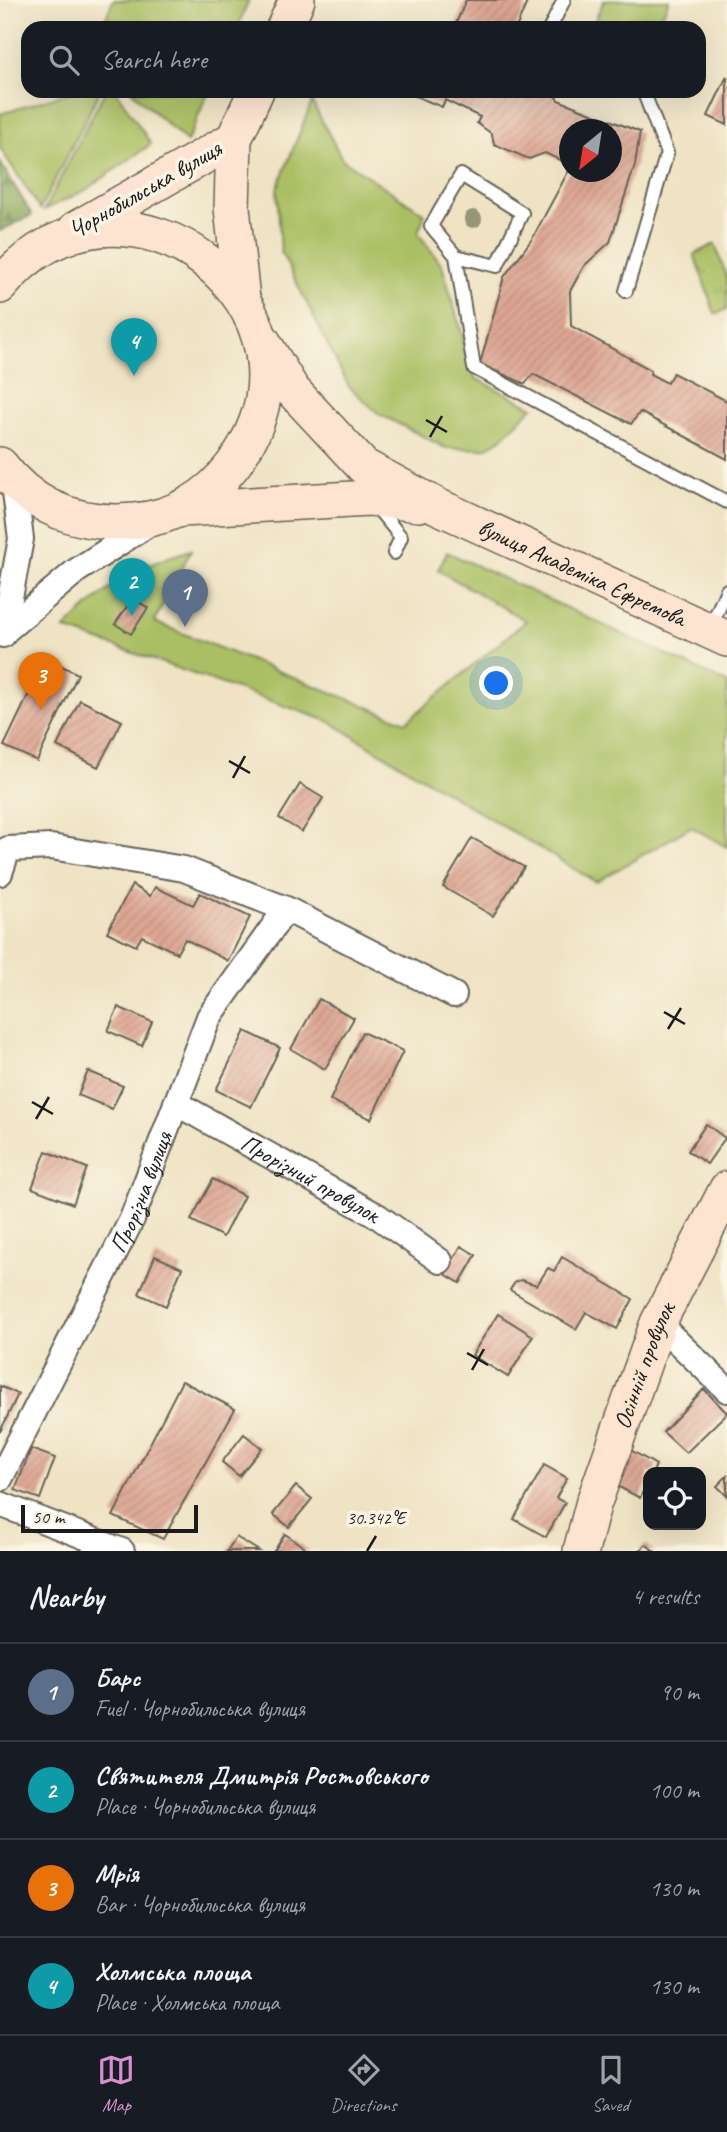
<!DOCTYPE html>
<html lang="en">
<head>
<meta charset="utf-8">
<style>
  :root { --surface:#171b24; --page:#20242c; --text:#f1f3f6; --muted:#9ea1a6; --line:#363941; --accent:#d690ce }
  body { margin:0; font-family:Caveat,sans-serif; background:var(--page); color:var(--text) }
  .controls { position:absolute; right:21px; bottom:21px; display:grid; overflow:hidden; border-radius:14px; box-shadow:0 7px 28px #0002 }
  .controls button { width:63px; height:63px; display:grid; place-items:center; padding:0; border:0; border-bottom:2px solid var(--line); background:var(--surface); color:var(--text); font:35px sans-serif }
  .compass { position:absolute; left:559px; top:119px; width:63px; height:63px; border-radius:50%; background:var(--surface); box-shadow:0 7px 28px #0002; rotate:210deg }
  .scale { position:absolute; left:21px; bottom:18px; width:177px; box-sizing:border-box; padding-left:7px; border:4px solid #1c1c1c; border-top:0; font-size:19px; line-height:24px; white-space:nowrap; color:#1c1c1c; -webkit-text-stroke:5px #fcf5e5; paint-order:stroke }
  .you { position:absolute; left:497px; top:684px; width:24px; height:24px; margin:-18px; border:5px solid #fff; border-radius:50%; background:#1a73e8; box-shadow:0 0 0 10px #1a73e833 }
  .badge { display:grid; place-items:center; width:46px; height:46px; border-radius:50%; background:var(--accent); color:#fff; font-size:23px; font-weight:700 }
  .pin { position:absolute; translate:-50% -58px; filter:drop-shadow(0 2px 4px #0008) }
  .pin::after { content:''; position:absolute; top:37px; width:24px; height:21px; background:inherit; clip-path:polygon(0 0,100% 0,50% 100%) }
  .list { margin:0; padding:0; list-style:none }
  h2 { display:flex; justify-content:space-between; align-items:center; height:91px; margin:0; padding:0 28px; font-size:30px }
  h2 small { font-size:23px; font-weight:400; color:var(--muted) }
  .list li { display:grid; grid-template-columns:46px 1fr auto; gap:21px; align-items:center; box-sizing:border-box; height:98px; padding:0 28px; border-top:2px solid var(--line) }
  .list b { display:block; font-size:26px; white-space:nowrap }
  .list p { margin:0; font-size:23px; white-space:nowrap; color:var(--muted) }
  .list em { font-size:23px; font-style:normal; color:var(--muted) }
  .icon { flex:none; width:38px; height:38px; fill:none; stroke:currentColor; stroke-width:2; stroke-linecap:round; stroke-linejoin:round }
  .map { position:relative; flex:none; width:727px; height:1551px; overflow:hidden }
  .search { position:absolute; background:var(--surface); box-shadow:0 7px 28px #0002; left:21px; right:21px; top:21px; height:77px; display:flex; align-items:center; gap:18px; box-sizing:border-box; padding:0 24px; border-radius:21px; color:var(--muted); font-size:26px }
  .sheet { height:483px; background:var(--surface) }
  nav { display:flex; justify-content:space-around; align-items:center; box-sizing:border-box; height:98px; border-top:2px solid var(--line); background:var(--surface); font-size:19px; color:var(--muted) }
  nav a { display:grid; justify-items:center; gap:4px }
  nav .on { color:var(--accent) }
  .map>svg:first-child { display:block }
</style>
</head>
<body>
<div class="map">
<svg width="727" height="1551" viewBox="0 0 727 1551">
  <defs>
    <pattern id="forest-firs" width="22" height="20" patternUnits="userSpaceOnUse" patternTransform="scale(1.75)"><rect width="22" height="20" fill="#87a65a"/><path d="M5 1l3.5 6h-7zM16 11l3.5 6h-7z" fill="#6e864a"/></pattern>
    <pattern id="park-tufts" width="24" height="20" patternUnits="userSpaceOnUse" patternTransform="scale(1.75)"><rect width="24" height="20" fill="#aabf64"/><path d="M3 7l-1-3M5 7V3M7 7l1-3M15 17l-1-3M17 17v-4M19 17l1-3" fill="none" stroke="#8a9a52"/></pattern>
    <pattern id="building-hatch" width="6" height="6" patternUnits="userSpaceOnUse" patternTransform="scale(1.75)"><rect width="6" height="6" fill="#dda693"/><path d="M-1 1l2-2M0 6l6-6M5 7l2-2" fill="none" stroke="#bd8e7e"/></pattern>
  </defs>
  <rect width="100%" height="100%" fill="#fcf5e5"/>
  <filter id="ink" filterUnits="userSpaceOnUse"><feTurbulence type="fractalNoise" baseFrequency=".0143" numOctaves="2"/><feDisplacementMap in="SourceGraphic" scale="14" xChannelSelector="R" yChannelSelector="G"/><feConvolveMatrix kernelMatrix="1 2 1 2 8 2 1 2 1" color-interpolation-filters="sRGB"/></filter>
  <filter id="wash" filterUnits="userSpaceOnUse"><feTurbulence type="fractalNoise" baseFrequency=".00686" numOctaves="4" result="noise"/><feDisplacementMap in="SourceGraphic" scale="28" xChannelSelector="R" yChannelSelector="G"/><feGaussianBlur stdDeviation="1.57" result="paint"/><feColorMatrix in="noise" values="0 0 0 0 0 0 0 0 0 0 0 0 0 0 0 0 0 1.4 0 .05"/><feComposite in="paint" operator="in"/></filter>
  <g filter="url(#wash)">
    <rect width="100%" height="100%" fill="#efe3c4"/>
    <g fill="#aabf64" stroke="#636e40" stroke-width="2">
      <polygon points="113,0 249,0 237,28 102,28"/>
      <polygon points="604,0 669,0 657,28 592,28"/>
      <polygon points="73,91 100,91 40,209 0,148 0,114"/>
      <polygon points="105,91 116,91 151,144 86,190 44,210"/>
      <polygon points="131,91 209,91 187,142"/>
      <polygon points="312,102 342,159 425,214 418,233 442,265 475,378 533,407 500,440 484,449 446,448 379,414 349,387 281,252 277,189"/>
      <path d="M191,550L154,622L406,722L526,621L438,570L447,552L727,683V847L691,827L596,882L328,721L65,629C103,590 138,564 191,550Z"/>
    </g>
    <polygon fill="url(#forest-firs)" stroke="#52613b" stroke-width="2" points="0,162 32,215 0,231"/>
    <polygon fill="url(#park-tufts)" stroke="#636e40" stroke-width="2" points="715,244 727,278 727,309 715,314 694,254"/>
    <g id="blocks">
      <g fill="url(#building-hatch)">
        <polygon points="466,0 528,0 516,28 454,28"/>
        <polygon points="727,76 727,125 708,116"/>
        <polygon points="417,91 552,91 558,100 640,132 635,165 610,242 584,266 570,291 571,326 651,370 650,374 667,383 673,373 727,401 727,459 640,412 631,424 533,374 525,384 480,364 504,277 532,239 568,172 612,172 612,130 570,130 570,165 545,153 529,159 494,144 492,134 477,123 480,117 445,100 442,107 415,96"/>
        <polygon points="133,598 148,608 131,634 115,624"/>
        <polygon points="46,658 78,674 37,761 4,746"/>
        <polygon points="80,700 122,721 98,767 57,746"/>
        <polygon points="300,784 323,798 302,832 279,818"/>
        <polygon points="472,838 524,867 493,916 443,887"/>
        <polygon points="132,885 150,896 155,887 193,905 200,893 250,917 228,961 185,939 177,953 142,936 136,946 107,932"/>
        <polygon points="319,999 354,1018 325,1069 291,1049"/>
        <polygon points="118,1007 152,1022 142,1046 108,1031"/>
        <polygon points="245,1031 280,1048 251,1107 216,1090"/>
        <polygon points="362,1032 403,1051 371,1119 330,1100"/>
        <polygon points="88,1071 123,1086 112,1109 78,1095"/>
        <polygon points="706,1124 725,1138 707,1164 688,1151"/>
        <polygon points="46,1151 87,1168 73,1204 32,1188"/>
        <polygon points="213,1179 244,1196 223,1237 191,1220"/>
        <polygon points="461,1246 476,1255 460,1283 445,1274"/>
        <polygon points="155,1256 182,1268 166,1306 139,1294"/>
        <polygon points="562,1257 633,1299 617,1329 586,1312 576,1329 510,1290 515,1282 521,1280 537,1285 548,1268 554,1271"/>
        <polygon points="498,1314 533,1336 508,1377 472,1355"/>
        <polygon points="182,1381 235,1409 163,1539 113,1516"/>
        <polygon points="0,1386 18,1394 0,1432"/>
        <polygon points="704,1389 727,1413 686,1453 663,1432"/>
        <polygon points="244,1434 262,1448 239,1476 222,1462"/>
        <polygon points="31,1449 55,1458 40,1499 15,1490"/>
        <polygon points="629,1449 656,1465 653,1472 648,1472 648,1481 640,1498 615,1485"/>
        <polygon points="544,1465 567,1478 556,1498 565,1503 546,1537 514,1519"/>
        <polygon points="727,1476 727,1496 717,1486"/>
        <polygon points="296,1486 312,1499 289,1527 273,1514"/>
        <polygon points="285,1534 310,1551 274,1551"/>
        <polygon points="236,1537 259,1551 227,1551"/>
        <polygon points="646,1544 654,1551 639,1551"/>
      </g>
    </g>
  </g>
  <g filter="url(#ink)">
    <use href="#blocks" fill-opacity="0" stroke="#666257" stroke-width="2"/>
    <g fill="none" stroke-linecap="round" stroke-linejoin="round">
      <defs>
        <g id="lane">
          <polyline points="550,28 564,0"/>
          <polyline points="456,256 497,266 522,213 461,175 431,226 456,256 474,368 727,502"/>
          <polyline points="626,291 667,153 644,93 640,91"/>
          <polyline points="374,504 401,537 394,553"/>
          <polyline points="710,628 727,590"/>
        </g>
        <g id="street">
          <polyline points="5,631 76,571 153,521"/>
          <polyline points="3,635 21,539 14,484"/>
          <polyline points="0,873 8,849 51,847 184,869 286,909 454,995"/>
          <path id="s1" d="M176,1103L379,1217L440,1261"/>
          <polyline points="658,1323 727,1390"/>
          <path id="s2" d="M0,1479L132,1219L209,1017L286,909"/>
          <polyline points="0,1504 122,1551"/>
        </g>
        <g id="secondary">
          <polyline points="284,28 297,0"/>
          <polyline points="76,229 234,139"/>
          <path d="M0,286C124,135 348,311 233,465C209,497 175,517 135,521C81,526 33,509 0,465"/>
          <polyline points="242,299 232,208 234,139 256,91"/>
          <path id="s3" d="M262,340L292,390L363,466L437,506L727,639"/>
          <polyline points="182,509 369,498 419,504"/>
          <path id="s4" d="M581,1551L593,1505L658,1323L727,1189"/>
        </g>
      </defs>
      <use href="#lane" stroke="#666257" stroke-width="16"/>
      <use href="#street" stroke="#666257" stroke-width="28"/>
      <use href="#secondary" stroke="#666257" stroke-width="38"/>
      <use href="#lane" stroke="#fff" stroke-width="12"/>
      <use href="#street" stroke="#fff" stroke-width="24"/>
      <use href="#secondary" stroke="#fde4d0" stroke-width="35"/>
    </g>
    <circle fill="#969575" cx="473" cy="219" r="9"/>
  </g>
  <path fill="none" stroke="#1c1c1c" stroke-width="2.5" d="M426,420L447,432M430,437L442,416M229,761L250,773M233,778L245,756M664,1012L685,1024M668,1029L681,1008M32,1102L53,1114M36,1119L49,1097M467,1353L488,1365M472,1370L484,1349M367,1551L376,1536"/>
  <g text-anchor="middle" stroke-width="7" stroke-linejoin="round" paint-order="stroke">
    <g font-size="24" fill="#1c1c1c" stroke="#fcf5e5">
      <text transform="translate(145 189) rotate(-30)" y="8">Чорнобильська вулиця</text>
      <text dy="8" stroke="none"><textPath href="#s3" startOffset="406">вулиця Академіка Єфремова</textPath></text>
      <text dy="8" stroke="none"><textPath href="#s1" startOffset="154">Прорізний провулок</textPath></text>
      <text dy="8" stroke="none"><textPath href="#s2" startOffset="320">Прорізна вулиця</textPath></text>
      <text dy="8" stroke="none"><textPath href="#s4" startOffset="196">Осінній провулок</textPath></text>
    </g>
  </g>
  <g font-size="18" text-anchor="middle" fill="#1c1c1c" stroke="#fcf5e5" stroke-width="7" stroke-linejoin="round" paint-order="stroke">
    <text x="376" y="1524">30.342°E</text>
  </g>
</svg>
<div class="controls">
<button><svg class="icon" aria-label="locate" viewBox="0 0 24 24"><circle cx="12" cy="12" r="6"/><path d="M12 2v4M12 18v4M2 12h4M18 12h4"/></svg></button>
</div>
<svg class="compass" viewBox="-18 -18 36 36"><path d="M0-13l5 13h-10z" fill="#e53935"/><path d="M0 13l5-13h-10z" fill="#9ea1a6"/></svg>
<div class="scale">50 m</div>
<div class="you"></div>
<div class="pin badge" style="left:185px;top:627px;background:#5c6f8a">1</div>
<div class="pin badge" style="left:132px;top:616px;background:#0f9aa8">2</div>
<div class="pin badge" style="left:41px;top:710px;background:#e8710a">3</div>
<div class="pin badge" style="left:134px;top:376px;background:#0f9aa8">4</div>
<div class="search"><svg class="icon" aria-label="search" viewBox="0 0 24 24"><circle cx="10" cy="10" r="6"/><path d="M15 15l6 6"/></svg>Search here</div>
</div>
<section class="sheet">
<h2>Nearby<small>4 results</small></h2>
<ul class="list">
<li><span class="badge" style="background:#5c6f8a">1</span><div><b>Барс</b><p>Fuel · Чорнобильська вулиця</p></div><em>90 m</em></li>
<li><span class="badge" style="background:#0f9aa8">2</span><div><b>Святителя Дмитрія Ростовського</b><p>Place · Чорнобильська вулиця</p></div><em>100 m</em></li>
<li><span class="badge" style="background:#e8710a">3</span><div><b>Мрія</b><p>Bar · Чорнобильська вулиця</p></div><em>130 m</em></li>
<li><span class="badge" style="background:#0f9aa8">4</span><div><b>Холмська площа</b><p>Place · Холмська площа</p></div><em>130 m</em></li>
</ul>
</section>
<nav>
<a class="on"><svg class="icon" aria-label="map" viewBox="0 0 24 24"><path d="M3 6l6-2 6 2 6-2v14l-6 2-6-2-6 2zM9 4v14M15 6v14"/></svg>Map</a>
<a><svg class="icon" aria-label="directions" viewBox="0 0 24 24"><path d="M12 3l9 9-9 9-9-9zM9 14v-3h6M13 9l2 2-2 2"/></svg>Directions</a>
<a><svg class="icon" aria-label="saved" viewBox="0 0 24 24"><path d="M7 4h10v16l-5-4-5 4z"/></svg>Saved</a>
</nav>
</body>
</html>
